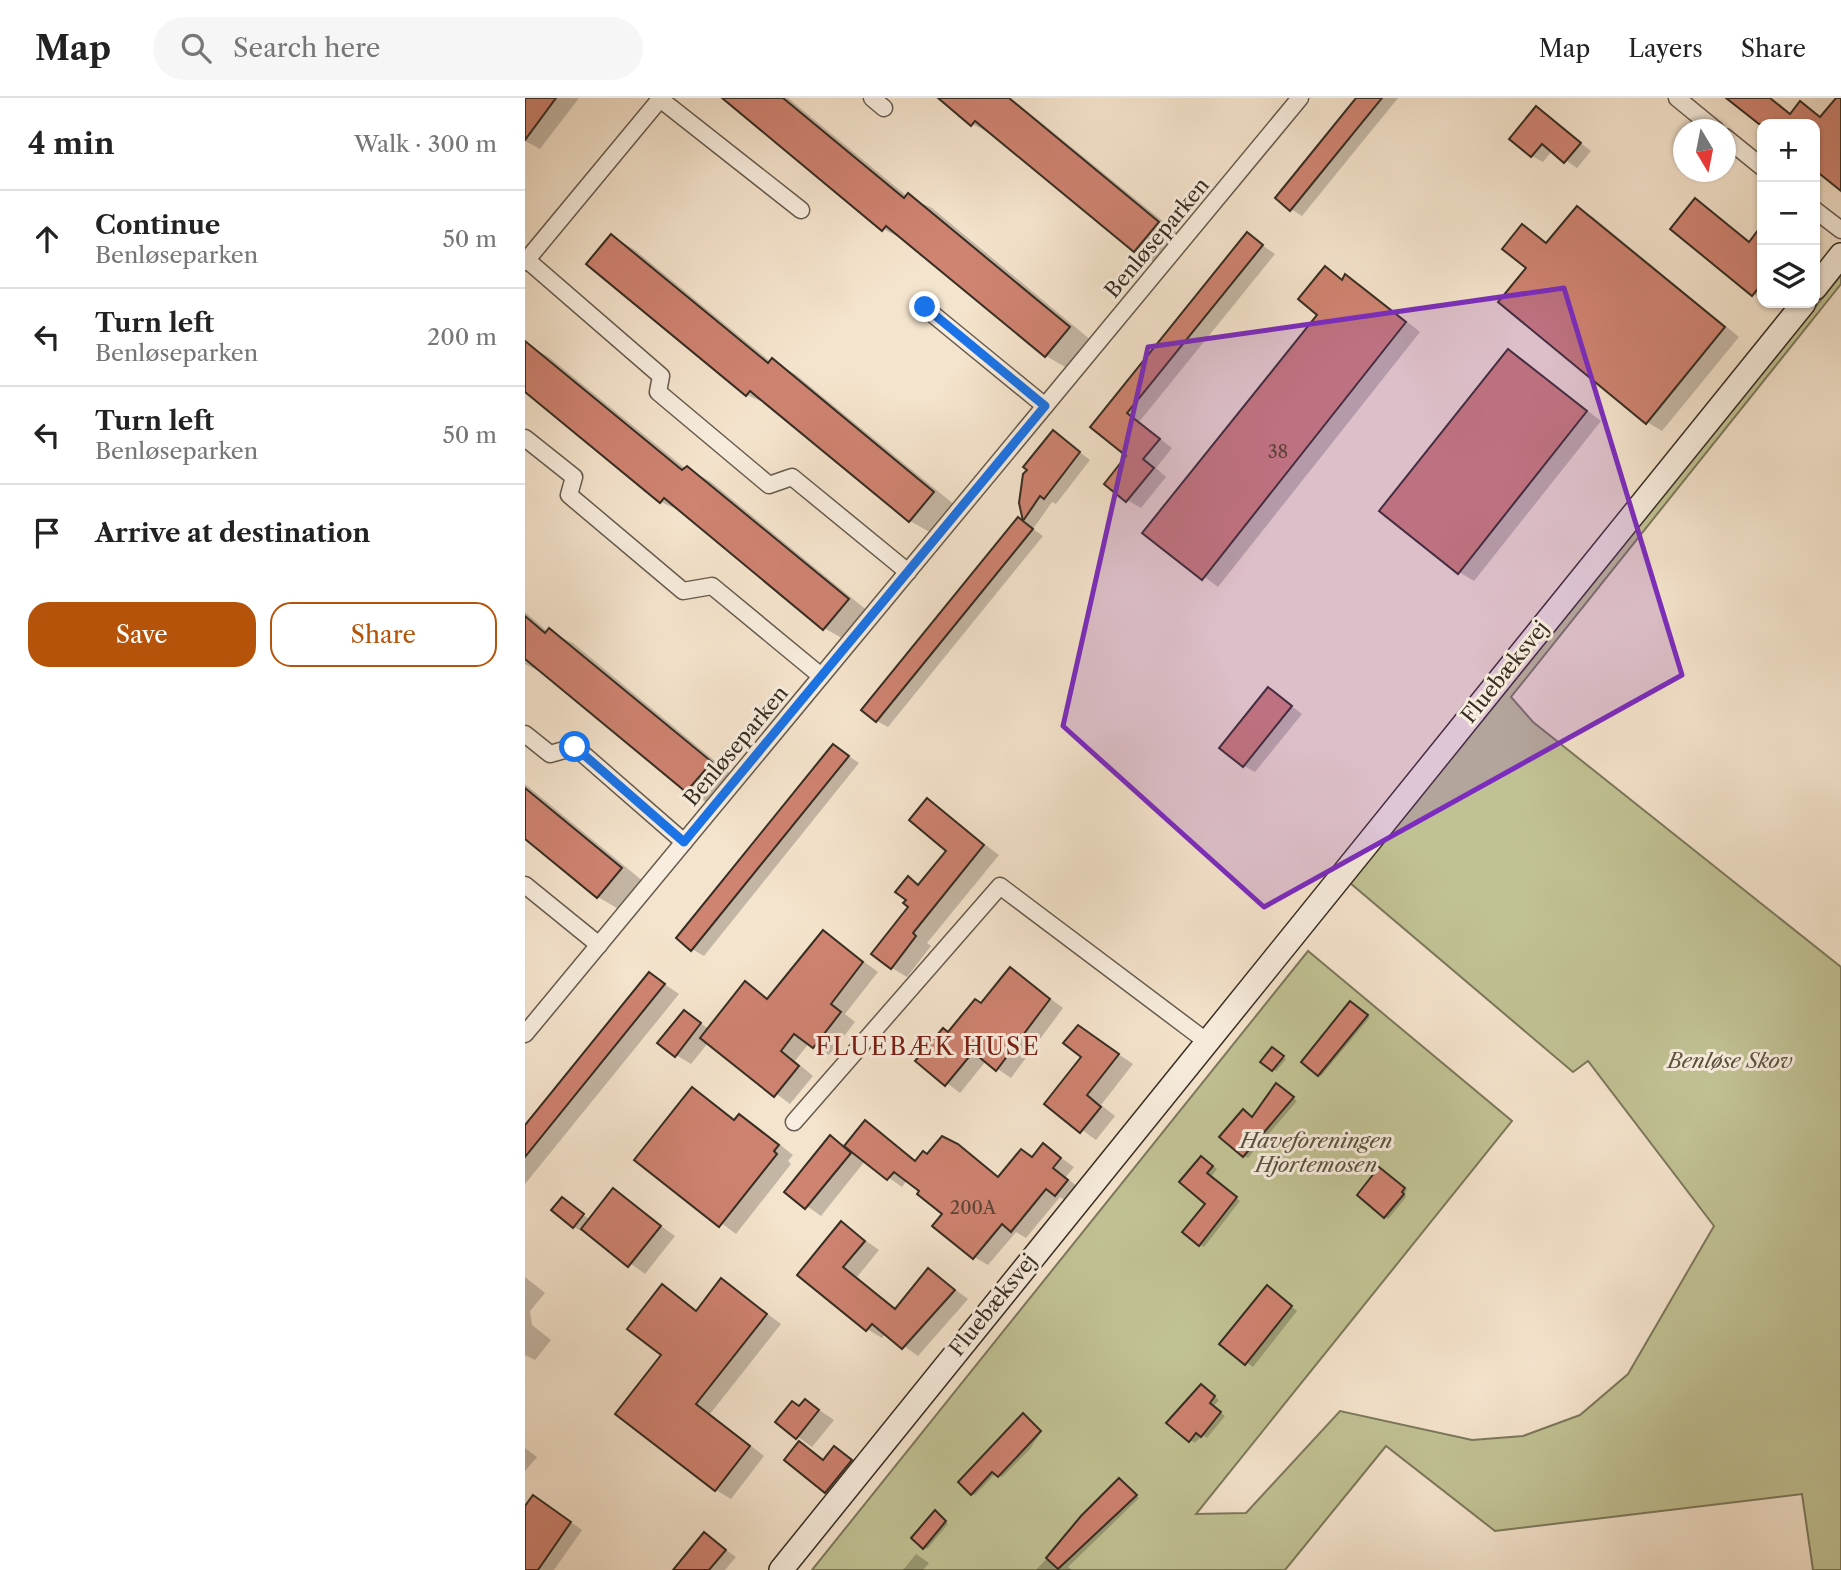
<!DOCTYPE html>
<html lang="en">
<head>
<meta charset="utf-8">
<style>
  :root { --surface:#fff; --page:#f6f6f6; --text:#222; --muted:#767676; --line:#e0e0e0; --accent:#b45309 }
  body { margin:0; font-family:"Libre Caslon Text",serif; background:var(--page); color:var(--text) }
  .controls { position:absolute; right:21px; top:21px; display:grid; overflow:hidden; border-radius:14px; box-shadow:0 2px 5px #0004 }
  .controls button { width:63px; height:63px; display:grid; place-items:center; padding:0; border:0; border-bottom:2px solid var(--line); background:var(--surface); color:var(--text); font:35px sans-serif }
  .compass { position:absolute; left:1148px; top:21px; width:63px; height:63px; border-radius:50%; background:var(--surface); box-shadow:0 2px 5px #0004; rotate:170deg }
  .stop { position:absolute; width:21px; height:21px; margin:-16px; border:5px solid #1a73e8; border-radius:50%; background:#fff }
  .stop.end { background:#1a73e8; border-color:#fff; box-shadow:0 2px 7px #0008 }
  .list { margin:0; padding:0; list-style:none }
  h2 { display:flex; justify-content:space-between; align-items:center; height:91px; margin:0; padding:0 28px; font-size:30px }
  h2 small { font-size:23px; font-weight:400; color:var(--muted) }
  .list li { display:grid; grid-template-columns:46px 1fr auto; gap:21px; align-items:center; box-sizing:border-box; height:98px; padding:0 28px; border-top:2px solid var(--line) }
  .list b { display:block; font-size:26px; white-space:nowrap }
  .list p { margin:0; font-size:23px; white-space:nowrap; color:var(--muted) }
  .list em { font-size:23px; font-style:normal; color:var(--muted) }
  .actions { display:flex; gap:14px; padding:21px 28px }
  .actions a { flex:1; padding:16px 0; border:2px solid var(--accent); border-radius:21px; text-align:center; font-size:24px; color:var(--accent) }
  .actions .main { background:var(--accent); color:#fff }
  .icon { flex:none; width:38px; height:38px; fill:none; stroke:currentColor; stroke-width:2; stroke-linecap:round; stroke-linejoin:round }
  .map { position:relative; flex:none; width:1316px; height:1472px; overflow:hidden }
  header { display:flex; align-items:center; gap:42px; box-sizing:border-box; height:98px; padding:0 35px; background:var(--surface); border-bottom:2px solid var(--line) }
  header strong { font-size:33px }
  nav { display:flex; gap:38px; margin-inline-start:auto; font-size:24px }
  .search { width:490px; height:63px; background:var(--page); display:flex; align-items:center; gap:18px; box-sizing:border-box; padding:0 24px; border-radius:38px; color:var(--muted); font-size:26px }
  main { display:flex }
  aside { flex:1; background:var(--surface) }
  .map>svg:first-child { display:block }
</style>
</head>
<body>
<header>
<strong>Map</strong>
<div class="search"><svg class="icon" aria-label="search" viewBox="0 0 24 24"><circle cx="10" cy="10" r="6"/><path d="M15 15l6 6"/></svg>Search here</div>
<nav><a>Map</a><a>Layers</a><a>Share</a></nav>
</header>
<main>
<aside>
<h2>4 min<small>Walk · 300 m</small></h2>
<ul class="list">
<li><svg class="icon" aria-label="ahead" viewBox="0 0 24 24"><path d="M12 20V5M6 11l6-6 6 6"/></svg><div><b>Continue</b><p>Benløseparken</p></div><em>50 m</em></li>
<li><svg class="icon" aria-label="left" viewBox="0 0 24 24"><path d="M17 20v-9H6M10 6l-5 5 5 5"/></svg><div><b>Turn left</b><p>Benløseparken</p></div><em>200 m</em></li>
<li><svg class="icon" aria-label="left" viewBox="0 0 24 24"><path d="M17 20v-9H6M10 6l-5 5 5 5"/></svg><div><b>Turn left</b><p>Benløseparken</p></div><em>50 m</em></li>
<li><svg class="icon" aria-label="arrive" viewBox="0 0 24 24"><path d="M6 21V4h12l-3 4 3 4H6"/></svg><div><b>Arrive at destination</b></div></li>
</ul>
<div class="actions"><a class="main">Save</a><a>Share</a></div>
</aside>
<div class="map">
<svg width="1316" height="1472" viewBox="0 0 1316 1472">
  <rect width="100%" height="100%" fill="#f5e4cd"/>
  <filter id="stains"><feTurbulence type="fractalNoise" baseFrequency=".00286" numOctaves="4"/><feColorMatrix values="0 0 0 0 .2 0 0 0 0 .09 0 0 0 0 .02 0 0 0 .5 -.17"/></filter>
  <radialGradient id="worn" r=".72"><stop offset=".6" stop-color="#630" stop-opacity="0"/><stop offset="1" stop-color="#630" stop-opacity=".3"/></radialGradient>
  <polygon fill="#c1c294" stroke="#7c785c" stroke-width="2" points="1316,177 1316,186 986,599 1008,624 1316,869 1316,1472 1288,1472 1277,1396 970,1433 861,1348 760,1472 287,1472 783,853 987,1023 671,1416 721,1415 815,1313 947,1342 998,1338 1055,1317 1103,1276 1189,1128 1063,963 1048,974 824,784"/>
  <g fill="#0003">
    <polygon points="0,0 54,0 15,51 0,43"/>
    <polygon points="201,0 263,0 383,99 407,110 567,243 544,271 521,258 382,143 358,131"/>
    <polygon points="416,0 486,0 656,138 633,166 610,153 471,38 447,26"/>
    <polygon points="834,0 873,0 777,118 766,111"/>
    <polygon points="1011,10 1066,53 1052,70 1027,53 1018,64 1007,58"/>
    <polygon points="1170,102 1226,144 1237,130 1237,202 1147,131"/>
    <polygon points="1053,110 1068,119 1214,239 1137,333 1122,324 1003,170 997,129 1023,146"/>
    <polygon points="723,137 750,156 614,324 647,350 631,370 641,379 616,410 602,402 604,358 567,328"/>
    <polygon points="87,138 110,152 246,264 270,276 431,408 408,436 385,423 246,308 222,297"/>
    <polygon points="800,171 819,182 821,179 836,187 895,234 693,489 619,434 794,217"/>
    <polygon points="1,246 24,259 161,371 185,383 345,515 322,543 299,530 160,415 136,404 0,291"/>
    <polygon points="984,253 1076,323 949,483 934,474"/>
    <polygon points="528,334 565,362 531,406 527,404 508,431 518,438 363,629 352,623 338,612 500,425 496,405"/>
    <polygon points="0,514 23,534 48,545 208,678 185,706 162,693 23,578 0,566"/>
    <polygon points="744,591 777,616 730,674 719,668"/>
    <polygon points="309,648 334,665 179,858 167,851"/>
    <polygon points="0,686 119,784 95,812 73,799 0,739"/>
    <polygon points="402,703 474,757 402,845 406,848 382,879 367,870 385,809 383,780 395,787 423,752"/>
    <polygon points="298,834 353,874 320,916 330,924 304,957 284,945 270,963 288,978 265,1006 183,945 166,966 151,957 159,914 184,931 220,886 244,901"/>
    <polygon points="485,871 538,910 486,980 461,963 435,995 393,963 457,906"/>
    <polygon points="125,876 154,896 0,1086 0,1030"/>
    <polygon points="825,906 845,919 796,978 794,977"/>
    <polygon points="553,929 608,966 576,1007 590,1018 571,1042 521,1006 558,959"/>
    <polygon points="747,951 761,961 751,973 737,964"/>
    <polygon points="756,990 772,1003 723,1060 719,1058 728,1021"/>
    <polygon points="167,992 211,1023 215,1018 230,1027 268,1057 263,1063 266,1066 211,1136 112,1062"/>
    <polygon points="340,1024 392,1063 432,1048 475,1080 497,1053 508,1060 518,1047 549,1069 541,1079 556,1092 545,1105 535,1099 501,1140 491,1134 463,1167 449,1159 420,1116 397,1093 382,1082 377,1089 340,1063 296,1118 261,1093 305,1039 321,1048"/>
    <polygon points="681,1063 692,1071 686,1079 715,1103 679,1149 675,1147 683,1105"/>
    <polygon points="857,1073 882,1092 879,1096 881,1099 863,1121 834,1097"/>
    <polygon points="88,1093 150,1138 120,1176 57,1130 56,1133 49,1129 44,1105 65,1122"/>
    <polygon points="316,1125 354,1152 332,1179 372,1211 404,1172 443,1201 393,1258 361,1235 357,1240 342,1231 275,1177"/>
    <polygon points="0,1179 20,1195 5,1213 7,1227 26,1242 10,1262 0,1257"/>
    <polygon points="197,1182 256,1226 185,1316 239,1358 206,1401 191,1392 138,1257 137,1188 173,1213"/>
    <polygon points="748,1193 772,1213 728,1269 696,1246"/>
    <polygon points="681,1291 694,1302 688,1309 700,1318 682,1340 677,1337 670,1345 665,1342"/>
    <polygon points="281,1303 309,1322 287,1349 253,1324"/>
    <polygon points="501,1319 516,1334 505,1351 477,1379 471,1375 450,1397 447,1396 436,1384"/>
    <polygon points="275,1345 300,1362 310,1350 341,1372 316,1403 301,1394"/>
    <polygon points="0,1350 12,1359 0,1373"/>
    <polygon points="594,1383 614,1400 543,1469 547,1472 511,1472"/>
    <polygon points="20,1406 57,1432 29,1472 0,1472 0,1411"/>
    <polygon points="413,1416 423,1426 402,1451 399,1449"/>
    <polygon points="179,1436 211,1459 200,1472 151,1472"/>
    <polygon points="391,1456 404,1465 398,1472 378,1472"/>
  </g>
  <g fill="#cf8371" stroke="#372d23" stroke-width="2">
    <polygon points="0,0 31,0 0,42"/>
    <polygon points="197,0 258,0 379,100 383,95 545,229 520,259 361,128 357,133"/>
    <polygon points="413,0 484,0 634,124 609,154 450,23 446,28"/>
    <polygon points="831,0 857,0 765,113 750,100"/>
    <polygon points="1201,0 1245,0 1265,16 1275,3 1295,19 1311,0 1316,0 1316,93 1290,72 1290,26 1234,26"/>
    <polygon points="1011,8 1056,45 1039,65 1017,46 1006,59 984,41"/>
    <polygon points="1170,100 1224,144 1237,127 1237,186 1227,198 1145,131"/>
    <polygon points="1052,108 1200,229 1121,326 973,204 1001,170 977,151 997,126 1021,145"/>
    <polygon points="722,134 738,147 602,315 635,341 618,361 629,370 601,404 579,386 601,358 565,329"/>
    <polygon points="86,136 243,265 247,260 409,394 384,424 225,293 221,298 61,166"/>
    <polygon points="800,168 817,182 820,176 881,224 677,482 617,435 792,217 773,201"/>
    <polygon points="0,243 157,372 162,368 324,501 298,532 139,400 135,405 0,294"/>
    <polygon points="983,251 1062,313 933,476 854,413"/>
    <polygon points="528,332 555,354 519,401 515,398 498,423 508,431 351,624 336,612 493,419 498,423 494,405 498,376 502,372 498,369"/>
    <polygon points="0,518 20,535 24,530 187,664 161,694 0,561"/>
    <polygon points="743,589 767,608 718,669 694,650"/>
    <polygon points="308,646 324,658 166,853 151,840"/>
    <polygon points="0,690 97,770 72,800 0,741"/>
    <polygon points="402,700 459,747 388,835 391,838 366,871 346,856 383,809 378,805 381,802 370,794 383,778 393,787 421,753 384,722"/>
    <polygon points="298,832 338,864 306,906 316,914 288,950 269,936 256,953 274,968 249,999 175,940 220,883 242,901"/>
    <polygon points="485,869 525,901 471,973 448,954 420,988 390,963 418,930 423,934 450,901 456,905"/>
    <polygon points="124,874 140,886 0,1059 0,1027"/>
    <polygon points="825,903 843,917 793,978 776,964"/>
    <polygon points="159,912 176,925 150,959 132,945"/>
    <polygon points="553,927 594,956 562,997 576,1009 555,1035 519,1006 556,959 538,945"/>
    <polygon points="747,949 759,958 747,973 735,964"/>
    <polygon points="751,985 769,999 718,1059 694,1039 718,1011 727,1019"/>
    <polygon points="167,989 209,1022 214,1016 254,1047 249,1053 252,1056 194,1129 109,1062"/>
    <polygon points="340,1022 390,1063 398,1053 402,1056 417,1038 433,1046 473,1079 496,1051 507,1059 518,1045 536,1060 528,1070 543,1082 530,1098 521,1091 486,1134 477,1126 448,1161 407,1128 417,1116 392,1096 394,1093 369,1074 362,1082 319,1048"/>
    <polygon points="305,1037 326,1055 280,1111 259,1094"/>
    <polygon points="676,1058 688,1068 682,1075 712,1099 674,1148 657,1134 680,1106 654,1084"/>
    <polygon points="854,1069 880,1090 877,1094 879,1096 859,1120 832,1097"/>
    <polygon points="88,1090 136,1128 103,1169 56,1131"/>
    <polygon points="37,1099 59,1116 48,1130 26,1112"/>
    <polygon points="316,1123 340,1143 318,1169 370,1211 403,1170 430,1192 377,1251 347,1226 341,1233 272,1177"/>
    <polygon points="196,1180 242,1216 171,1306 225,1348 190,1393 90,1316 136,1257 102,1231 137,1186 171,1213"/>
    <polygon points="742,1187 767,1208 720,1267 694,1246"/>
    <polygon points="676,1286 690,1298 685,1305 696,1314 676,1339 671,1335 664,1344 641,1325"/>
    <polygon points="280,1301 294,1312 271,1341 250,1324 267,1303 274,1308"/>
    <polygon points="498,1315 516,1333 473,1379 467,1374 446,1397 433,1384"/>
    <polygon points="274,1343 298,1362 309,1348 327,1362 300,1395 259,1362"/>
    <polygon points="594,1380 612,1397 533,1471 521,1460 556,1418"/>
    <polygon points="8,1397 46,1424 13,1472 0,1472 0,1408"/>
    <polygon points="410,1412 421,1423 398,1451 386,1440"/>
    <polygon points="179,1434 201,1452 184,1472 148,1472"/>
  </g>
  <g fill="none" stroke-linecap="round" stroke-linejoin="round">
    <defs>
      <g id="street">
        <polyline points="347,0 359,10"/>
        <polyline points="1152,0 1191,32"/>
        <polyline points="135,1 276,112"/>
        <polyline points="1200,39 1237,69"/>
        <polyline points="1290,112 1316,132"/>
        <polyline points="2,162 136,278 133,294 244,387 267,379 383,474"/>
        <polyline points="0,164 136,0"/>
        <polyline points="399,209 520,308"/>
        <polyline points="0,340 49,379 44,397 158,493 187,488 296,578"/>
        <polyline points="0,636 25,656 50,649 159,744"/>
        <polyline points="0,787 74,847"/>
        <polyline points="0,936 775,0"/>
        <polyline points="269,1024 475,788 681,943"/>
      </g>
      <g id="secondary">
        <polyline points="1290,190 1316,157"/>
        <polyline points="256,1472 1279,205"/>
      </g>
    </defs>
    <use href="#street" stroke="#665b4e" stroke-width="19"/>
    <use href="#secondary" stroke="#372d23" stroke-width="26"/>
    <use href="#street" stroke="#f8edde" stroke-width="16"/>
    <use href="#secondary" stroke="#f8edde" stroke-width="23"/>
  </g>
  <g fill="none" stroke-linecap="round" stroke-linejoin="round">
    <polyline stroke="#1a73e8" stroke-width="9" points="50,649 159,744 520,308 400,209"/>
  </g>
  <path fill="#7b2cbf" fill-opacity="0.2" stroke="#7b2cbf" stroke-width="5" stroke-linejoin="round" d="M1039,190L1157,577L739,809L538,628L623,249Z"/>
  <g text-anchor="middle" stroke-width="6" stroke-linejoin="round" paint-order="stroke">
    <g font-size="18" fill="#5d4236">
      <text x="753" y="360">38</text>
      <text x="448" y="1116">200A</text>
    </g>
    <g font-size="21" fill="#372d23" stroke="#f8edde">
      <text transform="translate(632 140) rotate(-50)" y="7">Benløseparken</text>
      <text transform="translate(980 574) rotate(-51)" y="7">Fluebæksvej</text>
      <text transform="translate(211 648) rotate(-50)" y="7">Benløseparken</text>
      <text transform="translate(468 1207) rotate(-51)" y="7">Fluebæksvej</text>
    </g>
    <g font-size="21" font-style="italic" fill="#5a523f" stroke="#f8edde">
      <text x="1205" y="970">Benløse Skov</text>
      <text x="791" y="1050">Haveforeningen<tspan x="791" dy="24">Hjortemosen</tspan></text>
    </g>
    <g font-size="24" letter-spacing="2" fill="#7a1f14" stroke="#f8edde">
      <text x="403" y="957">FLUEBÆK HUSE</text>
    </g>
  </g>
  <rect width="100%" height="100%" filter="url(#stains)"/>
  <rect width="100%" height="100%" fill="url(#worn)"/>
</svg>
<div class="controls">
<button>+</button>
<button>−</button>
<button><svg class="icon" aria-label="layers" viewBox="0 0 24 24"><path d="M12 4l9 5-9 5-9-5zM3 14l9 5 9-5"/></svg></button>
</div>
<svg class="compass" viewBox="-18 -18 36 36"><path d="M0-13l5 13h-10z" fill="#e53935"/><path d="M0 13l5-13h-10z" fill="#767676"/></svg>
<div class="stop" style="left:50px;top:649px"></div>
<div class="stop end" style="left:400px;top:209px"></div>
</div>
</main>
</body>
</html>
